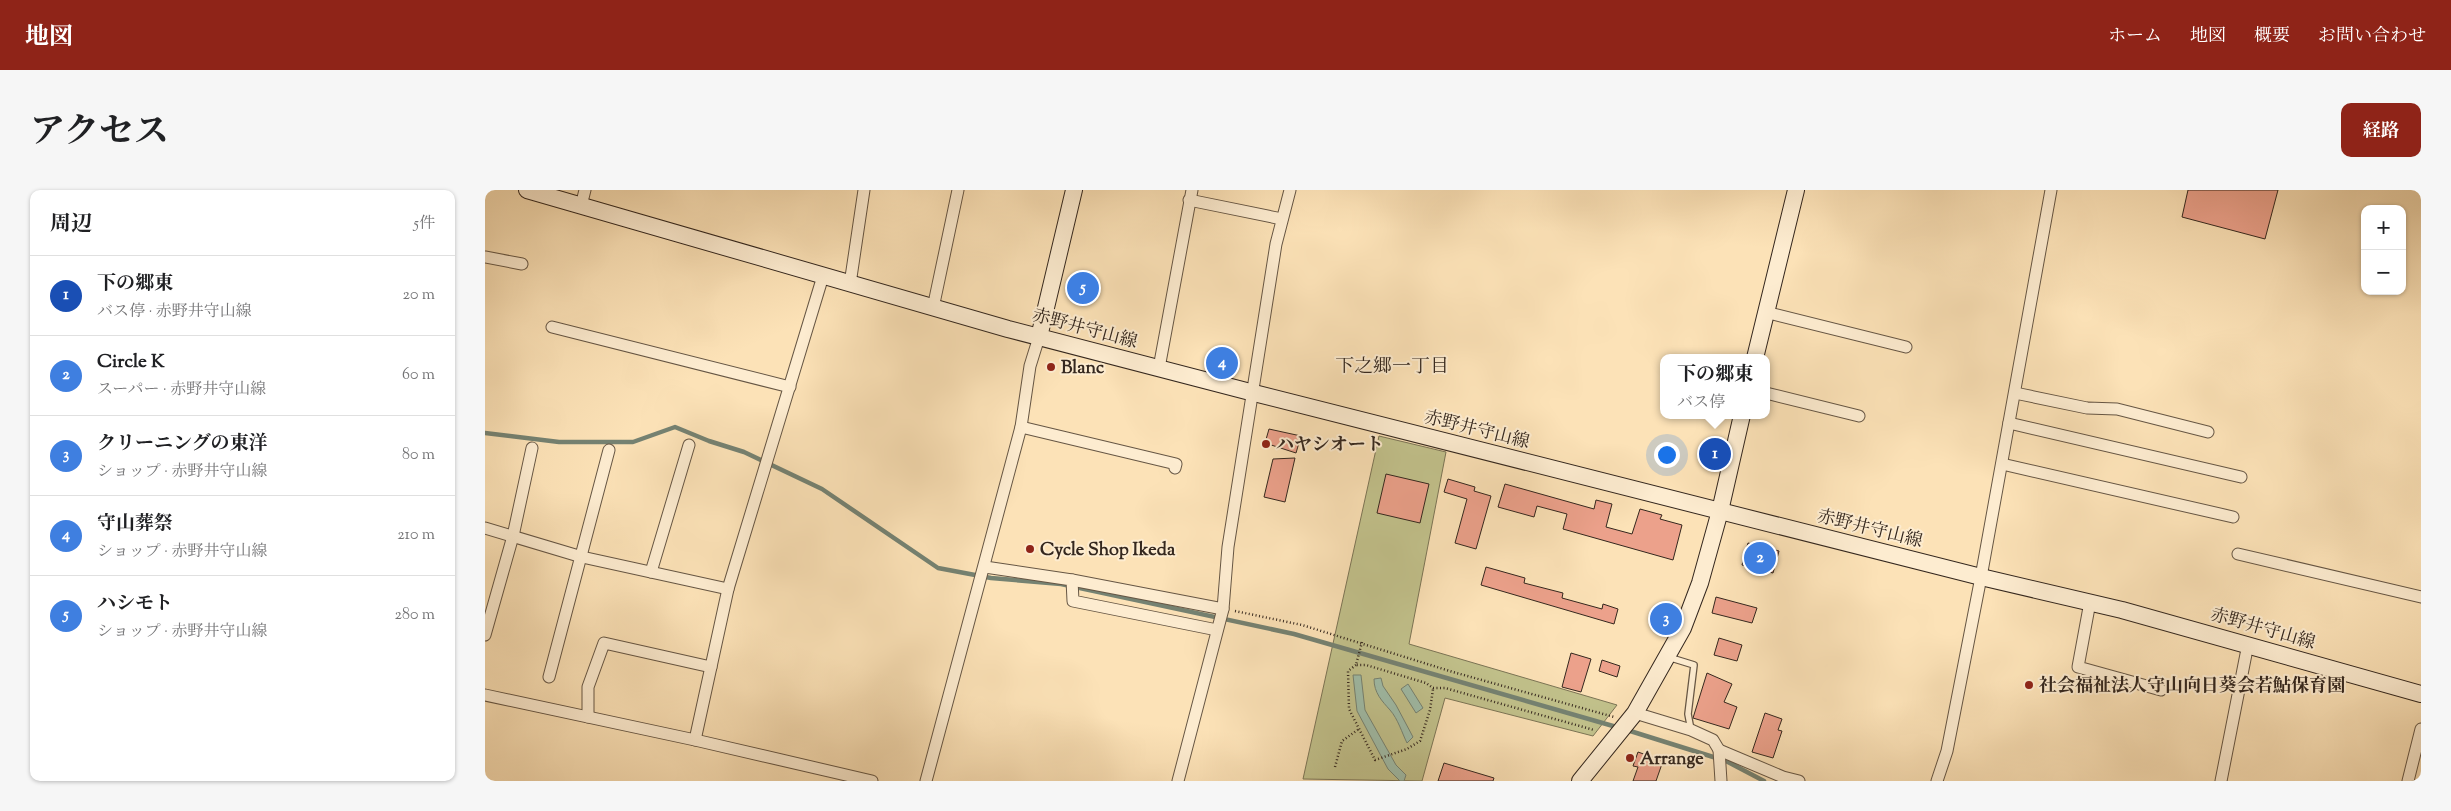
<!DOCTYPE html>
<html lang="ja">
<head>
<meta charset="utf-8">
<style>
  :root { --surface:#fff; --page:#f6f6f6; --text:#202124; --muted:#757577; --line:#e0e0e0; --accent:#8f2418 }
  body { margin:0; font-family:"Sorts Mill Goudy","Noto Serif JP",serif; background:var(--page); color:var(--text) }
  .controls { position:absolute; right:15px; top:15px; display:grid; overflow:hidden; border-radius:10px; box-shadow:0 1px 4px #0004 }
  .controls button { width:45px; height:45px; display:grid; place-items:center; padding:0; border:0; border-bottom:1px solid var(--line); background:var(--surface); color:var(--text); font:25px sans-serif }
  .you { position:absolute; left:1181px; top:264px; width:18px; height:18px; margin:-12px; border:4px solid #fff; border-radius:50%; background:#1a73e8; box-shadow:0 0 0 8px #1a73e833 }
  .badge { display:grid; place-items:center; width:32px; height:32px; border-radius:50%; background:var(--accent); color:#fff; font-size:16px; font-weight:700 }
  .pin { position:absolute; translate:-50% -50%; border:2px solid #fff; box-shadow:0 1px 5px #0006 }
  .popup { position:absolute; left:1175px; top:164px; width:110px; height:65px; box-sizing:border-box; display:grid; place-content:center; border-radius:10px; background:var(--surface); filter:drop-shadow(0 1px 4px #0005); font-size:16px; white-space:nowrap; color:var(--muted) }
  .popup b { font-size:19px; color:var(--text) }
  .popup::after { content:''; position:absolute; left:50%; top:100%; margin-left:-10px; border:10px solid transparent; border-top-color:var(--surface) }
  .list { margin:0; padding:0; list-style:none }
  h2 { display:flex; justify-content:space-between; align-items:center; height:65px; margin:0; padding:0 20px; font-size:21px }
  h2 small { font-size:16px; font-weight:400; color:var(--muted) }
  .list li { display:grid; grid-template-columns:32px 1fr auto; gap:15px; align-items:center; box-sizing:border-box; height:80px; padding:0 20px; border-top:1px solid var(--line) }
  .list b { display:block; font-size:19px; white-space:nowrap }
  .list p { margin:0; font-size:16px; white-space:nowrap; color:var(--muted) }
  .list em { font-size:16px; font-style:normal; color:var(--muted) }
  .map { position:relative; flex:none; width:1936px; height:591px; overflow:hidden; border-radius:10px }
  header { display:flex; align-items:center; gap:30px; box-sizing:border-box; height:70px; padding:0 25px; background:var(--accent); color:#fff }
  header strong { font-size:24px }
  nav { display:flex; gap:28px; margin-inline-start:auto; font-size:18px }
  .intro { display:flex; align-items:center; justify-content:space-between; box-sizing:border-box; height:120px; padding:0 30px }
  h1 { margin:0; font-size:35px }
  .button { padding:12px 22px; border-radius:10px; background:var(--accent); color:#fff; font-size:18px; font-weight:700 }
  main { display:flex; gap:30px; padding:0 30px }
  aside { flex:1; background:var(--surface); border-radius:10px; box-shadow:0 1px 4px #0004 }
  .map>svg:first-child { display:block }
</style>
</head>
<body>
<header>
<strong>地図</strong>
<nav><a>ホーム</a><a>地図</a><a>概要</a><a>お問い合わせ</a></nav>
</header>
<div class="intro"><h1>アクセス</h1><a class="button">経路</a></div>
<main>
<aside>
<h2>周辺<small>5件</small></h2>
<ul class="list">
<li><span class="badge" style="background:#1a4fb4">1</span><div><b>下の郷東</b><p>バス停 · 赤野井守山線</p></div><em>20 m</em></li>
<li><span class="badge" style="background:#3f7fe0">2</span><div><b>Circle K</b><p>スーパー · 赤野井守山線</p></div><em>60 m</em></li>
<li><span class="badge" style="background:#3f7fe0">3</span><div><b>クリーニングの東洋</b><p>ショップ · 赤野井守山線</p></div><em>80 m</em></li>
<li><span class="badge" style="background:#3f7fe0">4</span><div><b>守山葬祭</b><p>ショップ · 赤野井守山線</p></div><em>210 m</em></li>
<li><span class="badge" style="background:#3f7fe0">5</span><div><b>ハシモト</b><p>ショップ · 赤野井守山線</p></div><em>280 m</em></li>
</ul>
</aside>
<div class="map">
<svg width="1936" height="591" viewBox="0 0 1936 591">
  <rect width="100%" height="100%" fill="#fce2b7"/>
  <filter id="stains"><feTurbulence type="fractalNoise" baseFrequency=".004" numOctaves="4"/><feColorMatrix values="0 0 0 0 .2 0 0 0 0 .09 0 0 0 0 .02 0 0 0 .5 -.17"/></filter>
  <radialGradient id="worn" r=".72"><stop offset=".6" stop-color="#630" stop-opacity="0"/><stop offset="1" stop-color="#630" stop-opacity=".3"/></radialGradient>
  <polygon fill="#c2c28c" stroke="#7b7455" points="894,246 961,262 924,454 1132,515 1108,546 960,508 937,591 818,589"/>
  <g fill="#a0beaa" stroke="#758272">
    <polygon points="868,485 876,485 880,520 911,575 921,585 919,591 915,591 903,579 872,521"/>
    <path d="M896,488L898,496L911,515L928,547L922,553C917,543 913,529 905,520C897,511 889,503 889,489Z"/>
    <polygon points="923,494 938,518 931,523 916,499"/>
  </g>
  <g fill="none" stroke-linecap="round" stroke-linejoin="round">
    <g stroke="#758272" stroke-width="4.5">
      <polyline points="0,243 74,252 148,252 190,237 224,251 259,262 337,299 453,378 506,388 576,394 809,444 1135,538"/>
      <polyline points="1142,540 1241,571 1279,591"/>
    </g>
  </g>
  <g fill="#eca18b" stroke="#34271e">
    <polygon points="1703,0 1793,0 1780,49 1697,27"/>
    <polygon points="784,239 816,246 811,263 780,253"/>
    <polygon points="810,268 800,312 779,307 788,269"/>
    <polygon points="901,284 944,294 935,333 892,323"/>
    <polygon points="963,289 990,297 989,301 1006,306 991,359 970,353 982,309 959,302"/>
    <polygon points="1020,294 1109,319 1111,310 1127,314 1121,337 1147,344 1155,319 1177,325 1175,329 1197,335 1188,370 1078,339 1082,324 1052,316 1049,327 1013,317"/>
    <polygon points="1263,353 1294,361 1288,383 1257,375"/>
    <polygon points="1001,377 1040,388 1039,393 1078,403 1077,408 1117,419 1118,414 1133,419 1129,434 996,395"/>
    <polygon points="1231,407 1272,418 1267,433 1227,423"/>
    <polygon points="1234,448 1257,455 1252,471 1229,465"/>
    <polygon points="1086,463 1106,469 1096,502 1077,497"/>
    <polygon points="1117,470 1135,476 1132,487 1114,481"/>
    <polygon points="1222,483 1247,494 1239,512 1252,517 1244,539 1208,528"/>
    <polygon points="1280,523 1297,529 1293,540 1297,541 1288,568 1267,562"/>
    <polygon points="1153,562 1178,571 1171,591 1148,591 1153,577 1148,576"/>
    <polygon points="959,573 1009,588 1008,591 953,591"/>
  </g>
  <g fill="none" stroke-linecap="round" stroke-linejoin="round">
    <defs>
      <polyline id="lane" points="1183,467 1209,475 1203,524 1206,540"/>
      <g id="street">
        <polyline points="704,10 797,29"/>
        <polyline points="96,16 100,0"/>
        <polyline points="0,67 37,74"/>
        <polyline points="365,94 379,0"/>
        <polyline points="448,118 473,0"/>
        <polyline points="1280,122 1421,157"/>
        <polyline points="67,137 305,197"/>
        <polyline points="674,178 707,0"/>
        <polyline points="1281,203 1374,226"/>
        <polyline points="1530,203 1602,218 1632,219 1723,242"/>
        <polyline points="1524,233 1756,287"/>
        <polyline points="536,237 691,274 690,278"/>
        <polyline points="1517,274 1748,327"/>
        <polyline points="0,338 97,367 243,399"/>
        <polyline points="1753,364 1936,407"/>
        <polyline points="500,377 587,390 588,411 732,440"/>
        <polyline points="166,382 204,255"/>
        <polyline points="587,390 738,419"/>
        <polyline points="1605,412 1593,477 1676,500"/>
        <polyline points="0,445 28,346 47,258"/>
        <polyline points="64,487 124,260"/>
        <polyline points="0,505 210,550 387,591"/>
        <polyline points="1150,523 1206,540 1228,550 1234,560 1236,591"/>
        <polyline points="103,527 103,497 119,453 226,477"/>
        <polyline points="210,550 243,399 338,86"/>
        <polyline points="1234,560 1298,587 1314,591"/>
        <polyline points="441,591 536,237 545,176 554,147"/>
        <polyline points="693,591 738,419 743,357 791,54 805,0"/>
        <polyline points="1452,591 1462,561 1496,387 1566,0"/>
        <polyline points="1736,591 1763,454"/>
        <polyline points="1923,591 1936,539"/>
      </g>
      <g id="secondary">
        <polyline points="42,0 523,139 769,203 1496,387 1637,420 1936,504"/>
        <polyline points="554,147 589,0"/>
        <polyline points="1270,168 1311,0"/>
        <polyline points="1095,591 1150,523 1198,438 1215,393 1235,321 1257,225"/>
      </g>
    </defs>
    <use href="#lane" stroke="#665644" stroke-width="8"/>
    <use href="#street" stroke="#665644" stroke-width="13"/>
    <use href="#secondary" stroke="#34271e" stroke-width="18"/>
    <g stroke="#34271e" stroke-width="2.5" stroke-dasharray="1 2.5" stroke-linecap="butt">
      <polyline points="750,421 817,435 968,482 1129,527"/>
      <polyline points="877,452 871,475 881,475 941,493 948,498 960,498 1109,540"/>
      <polyline points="871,475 863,481 864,519 890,570 922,559 935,551 945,520 948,499"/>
      <polyline points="850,577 857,551 874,539"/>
    </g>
    <use href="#lane" stroke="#fdecd0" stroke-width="5.5"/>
    <use href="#street" stroke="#fdecd0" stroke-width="11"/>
    <use href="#secondary" stroke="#fdecd0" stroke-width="16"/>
  </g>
  <g fill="#8f2418" stroke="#fdecd0" stroke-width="2">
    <circle cx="566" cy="177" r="5"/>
    <circle cx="781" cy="254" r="5"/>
    <circle cx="545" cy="359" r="5"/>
    <circle cx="1544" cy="495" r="5"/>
    <circle cx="1145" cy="568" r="5"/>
  </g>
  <g text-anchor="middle" stroke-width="4" stroke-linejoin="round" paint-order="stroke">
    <g font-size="18" fill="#34271e" stroke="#fdecd0">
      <text transform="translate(600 138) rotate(15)" y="6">赤野井守山線</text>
      <text transform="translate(992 239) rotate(14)" y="6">赤野井守山線</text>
      <text transform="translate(1385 338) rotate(14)" y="6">赤野井守山線</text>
      <text transform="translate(1778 438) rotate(16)" y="6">赤野井守山線</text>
    </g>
    <g font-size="18" font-weight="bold" fill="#34271e" stroke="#fdecd0" text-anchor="start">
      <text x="576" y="183">Blanc</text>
      <text x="791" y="260">ハヤシオート</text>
      <text x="555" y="365">Cycle Shop Ikeda</text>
      <text x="1554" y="501">社会福祉法人守山向日葵会若鮎保育園</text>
      <text x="1155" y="574">Arrange</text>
    </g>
    <g font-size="19" fill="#34271e" stroke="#fdecd0">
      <text x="907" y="182">下之郷一丁目</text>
    </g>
  </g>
  <rect width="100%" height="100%" filter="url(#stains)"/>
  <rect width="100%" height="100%" fill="url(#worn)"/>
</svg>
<div class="controls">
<button>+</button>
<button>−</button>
</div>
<div class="you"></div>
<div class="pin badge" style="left:1230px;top:264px;background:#1a4fb4">1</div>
<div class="popup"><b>下の郷東</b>バス停</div>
<div class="pin badge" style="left:1275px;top:368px;background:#3f7fe0">2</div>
<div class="pin badge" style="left:1181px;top:429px;background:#3f7fe0">3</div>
<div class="pin badge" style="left:737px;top:173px;background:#3f7fe0">4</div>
<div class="pin badge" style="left:598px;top:98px;background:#3f7fe0">5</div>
</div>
</main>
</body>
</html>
